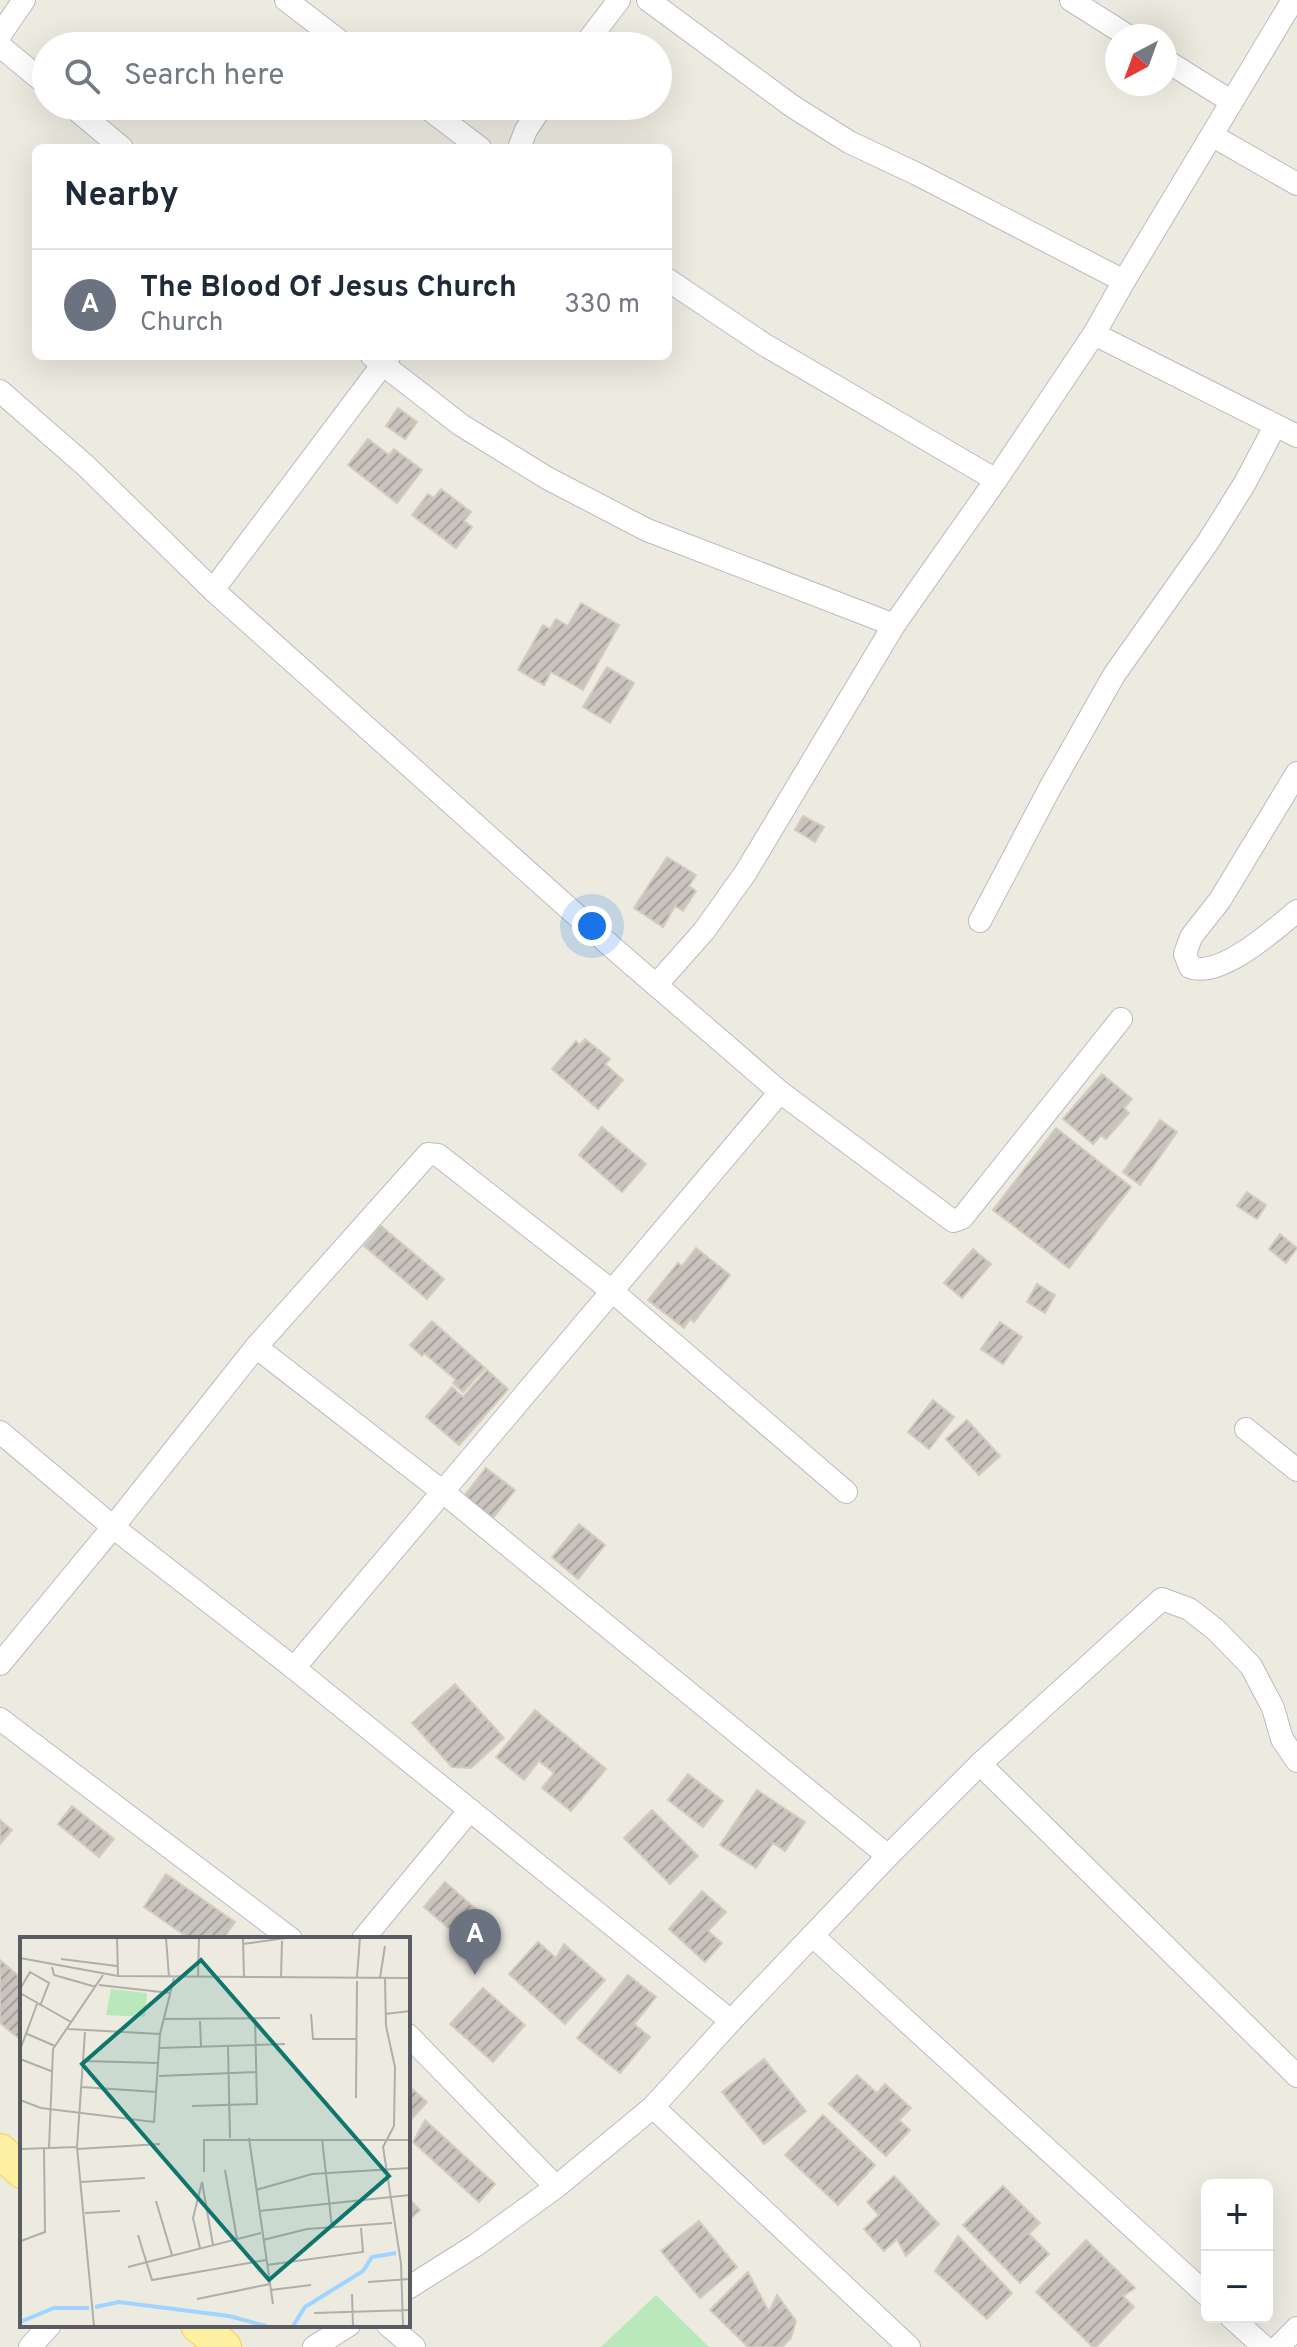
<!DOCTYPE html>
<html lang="en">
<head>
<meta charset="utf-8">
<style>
  :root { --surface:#fff; --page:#f6f6f7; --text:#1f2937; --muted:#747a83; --line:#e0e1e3; --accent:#111827 }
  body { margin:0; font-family:Overpass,sans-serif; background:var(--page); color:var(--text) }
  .controls { position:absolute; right:24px; bottom:24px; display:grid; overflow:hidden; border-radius:12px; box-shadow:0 8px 32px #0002 }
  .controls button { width:72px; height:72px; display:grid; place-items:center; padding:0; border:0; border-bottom:2px solid var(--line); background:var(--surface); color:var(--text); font:40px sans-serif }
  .compass { position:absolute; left:1105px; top:24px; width:72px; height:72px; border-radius:50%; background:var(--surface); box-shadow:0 8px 32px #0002; rotate:221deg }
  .you { position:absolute; left:592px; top:926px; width:28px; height:28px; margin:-20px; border:6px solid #fff; border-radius:50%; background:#1a73e8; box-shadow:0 0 0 12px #1a73e833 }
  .badge { display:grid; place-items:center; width:52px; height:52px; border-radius:50%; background:var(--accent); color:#fff; font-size:26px; font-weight:700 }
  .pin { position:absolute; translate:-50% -66px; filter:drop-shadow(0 2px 4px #0008) }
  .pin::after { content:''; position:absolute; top:42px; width:28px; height:24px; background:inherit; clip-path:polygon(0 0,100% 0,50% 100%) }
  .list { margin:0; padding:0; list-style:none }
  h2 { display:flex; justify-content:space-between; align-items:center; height:104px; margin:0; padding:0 32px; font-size:34px }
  h2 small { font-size:26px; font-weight:400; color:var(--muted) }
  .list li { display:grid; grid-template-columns:52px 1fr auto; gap:24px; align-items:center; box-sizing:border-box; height:112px; padding:0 32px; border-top:2px solid var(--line) }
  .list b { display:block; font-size:30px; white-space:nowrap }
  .list p { margin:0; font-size:26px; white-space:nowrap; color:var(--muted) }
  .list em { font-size:26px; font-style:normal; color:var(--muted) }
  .icon { flex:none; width:44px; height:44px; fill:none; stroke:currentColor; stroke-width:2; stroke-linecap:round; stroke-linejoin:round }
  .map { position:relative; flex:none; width:1297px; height:2347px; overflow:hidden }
  .search { position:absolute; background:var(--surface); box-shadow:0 8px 32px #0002; left:32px; top:32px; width:640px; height:88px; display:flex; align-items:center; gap:20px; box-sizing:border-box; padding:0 28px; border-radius:44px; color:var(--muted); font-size:30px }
  .panel { position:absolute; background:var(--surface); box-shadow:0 8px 32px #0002; left:32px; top:144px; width:640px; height:216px; border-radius:12px }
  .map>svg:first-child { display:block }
</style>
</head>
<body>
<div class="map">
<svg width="1297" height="2347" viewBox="0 0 1297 2347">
  <defs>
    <pattern id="building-hatch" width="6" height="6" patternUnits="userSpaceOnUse" patternTransform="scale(2)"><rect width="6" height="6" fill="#c8c4bd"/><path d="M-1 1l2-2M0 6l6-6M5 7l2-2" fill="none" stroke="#a5a29d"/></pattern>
  </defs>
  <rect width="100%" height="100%" fill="#edebe0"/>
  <polygon fill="#b9e8ba" points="656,2295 709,2347 601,2347"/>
  <g fill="url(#building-hatch)" stroke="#d2ccbe" stroke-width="2">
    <polygon points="398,408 417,422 405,439 386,426"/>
    <polygon points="368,439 389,455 394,449 422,470 397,503 348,465"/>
    <polygon points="441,489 471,512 464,521 472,527 456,548 412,515 428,494 434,498"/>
    <polygon points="581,603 619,625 583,690 551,672 544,685 518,670 543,625 550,629 556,619 568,626"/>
    <polygon points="607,667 634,683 610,723 583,707"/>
    <polygon points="803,816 824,827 815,842 795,830"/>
    <polygon points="667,857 696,875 689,886 696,891 683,911 675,906 663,927 634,908"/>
    <polygon points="585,1039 610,1059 605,1064 623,1080 598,1109 552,1069 576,1041 580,1045"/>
    <polygon points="1102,1074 1132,1099 1124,1108 1129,1113 1106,1139 1101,1135 1093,1144 1063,1119"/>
    <polygon points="1160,1120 1177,1132 1140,1185 1123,1172"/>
    <polygon points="602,1127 646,1164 622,1192 579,1155"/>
    <polygon points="1056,1128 1131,1187 1069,1268 993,1210"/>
    <polygon points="1247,1192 1266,1205 1257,1219 1237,1206"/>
    <polygon points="381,1226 444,1279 427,1299 364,1246"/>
    <polygon points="1280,1234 1297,1248 1286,1263 1269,1249"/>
    <polygon points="696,1248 730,1275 694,1322 690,1319 684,1328 648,1300 678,1263 682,1266"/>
    <polygon points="973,1249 991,1264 962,1298 944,1283"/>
    <polygon points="1037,1284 1055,1295 1045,1313 1027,1302"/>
    <polygon points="432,1321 485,1368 463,1392 453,1383 456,1380 424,1353 422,1356 410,1345"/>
    <polygon points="1000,1322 1022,1337 1003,1364 981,1349"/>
    <polygon points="487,1370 508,1389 459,1445 426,1417 452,1387 463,1397"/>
    <polygon points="933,1400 954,1417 929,1449 908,1432"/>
    <polygon points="967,1420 1000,1456 979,1475 946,1439"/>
    <polygon points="486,1468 515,1490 493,1518 464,1496"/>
    <polygon points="579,1524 605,1545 578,1579 552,1557"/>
    <polygon points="455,1684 504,1738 471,1768 452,1767 412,1723"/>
    <polygon points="535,1710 606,1769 571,1811 542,1788 554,1773 539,1761 524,1780 496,1757"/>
    <polygon points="688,1774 723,1801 703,1827 668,1800"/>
    <polygon points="757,1790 805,1822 785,1851 773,1843 756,1868 720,1845"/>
    <polygon points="72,1806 114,1839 99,1857 58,1824"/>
    <polygon points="652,1810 698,1856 670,1884 624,1838"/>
    <polygon points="0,1820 12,1830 0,1844"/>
    <polygon points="166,1874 235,1922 223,1939 190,1939 144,1907"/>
    <polygon points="445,1882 499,1929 478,1954 424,1907"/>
    <polygon points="702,1891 726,1912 708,1931 722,1943 705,1962 669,1929"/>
    <polygon points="538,1942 556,1958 564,1944 605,1980 565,2024 509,1974"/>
    <polygon points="0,1960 22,1979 22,2041 0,2023"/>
    <polygon points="628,1975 656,1997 634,2024 650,2037 620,2073 577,2038"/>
    <polygon points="483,1988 525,2025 493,2062 450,2024"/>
    <polygon points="764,2059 806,2111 764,2144 722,2092"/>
    <polygon points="857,2075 877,2093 885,2084 911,2108 899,2120 910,2130 886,2156 829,2104"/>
    <polygon points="408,2085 427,2102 408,2123"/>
    <polygon points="823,2115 875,2165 838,2205 785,2155"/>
    <polygon points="425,2120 495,2184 479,2202 413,2142"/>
    <polygon points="894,2176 939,2224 906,2256 897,2239 884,2251 864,2229 879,2215 867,2202"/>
    <polygon points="1003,2186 1040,2223 1029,2234 1049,2254 1020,2283 963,2225"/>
    <polygon points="408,2198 420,2210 408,2221"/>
    <polygon points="699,2221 737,2267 700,2298 661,2251"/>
    <polygon points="958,2236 1012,2293 987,2319 935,2271"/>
    <polygon points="1086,2240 1135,2288 1123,2296 1134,2307 1096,2347 1093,2347 1036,2292"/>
    <polygon points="748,2272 769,2312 777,2295 796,2321 791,2338 782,2347 748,2347 710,2310"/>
  </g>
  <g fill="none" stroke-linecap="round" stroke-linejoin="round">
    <defs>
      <g id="minor">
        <polyline points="286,0 346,46"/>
        <polyline points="648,0 792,106 849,142 917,174 1124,281"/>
        <polyline points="1071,0 1128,36"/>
        <polyline points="0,35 24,0"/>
        <polyline points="0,46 46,84"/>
        <polyline points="584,46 619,0"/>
        <polyline points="1165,60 1232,102"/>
        <polyline points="72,106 122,148"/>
        <polyline points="425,106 480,148"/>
        <polyline points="1213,136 1297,184"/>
        <polyline points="519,148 526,130 542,106"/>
        <polyline points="668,280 765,345 996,480"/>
        <polyline points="1094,334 1297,436"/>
        <polyline points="372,356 461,425 547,478 647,530 894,625"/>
        <polyline points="0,391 86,466 213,590 612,947 780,1092 953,1221 962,1218 1121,1019"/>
        <polyline points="213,590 389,356"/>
        <path d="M1297,773L1220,900L1191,937L1185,954L1190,967C1220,979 1274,930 1297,911"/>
        <polyline points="980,921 1050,788 1114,675 1208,542 1245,483 1275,426"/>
        <polyline points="656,985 704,931 746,872 894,625 996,480 1094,334 1124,281 1293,0"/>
        <polyline points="256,1347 443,1492 888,1856"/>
        <polyline points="1246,1429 1297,1470"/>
        <polyline points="0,1432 113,1527 294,1668 731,2021"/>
        <polyline points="0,1664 113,1527 256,1347 428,1154 438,1155 612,1291 846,1492"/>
        <polyline points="294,1668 780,1092"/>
        <polyline points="0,1719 291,1939"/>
        <polyline points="980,1764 1297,2076"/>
        <polyline points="813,1936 1207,2295"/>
        <polyline points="363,1939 470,1810"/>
        <polyline points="408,2035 556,2187"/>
        <polyline points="653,2107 909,2347"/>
        <polyline points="408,2288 476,2245 556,2187 653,2107 731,2021 888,1856 980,1764 1162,1599 1189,1609 1216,1630 1251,1666 1273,1708 1282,1739 1297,1761"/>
        <polyline points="1231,2317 1264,2347"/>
        <polyline points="388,2325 414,2347"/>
        <polyline points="30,2347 50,2325"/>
        <polyline points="314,2347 349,2325"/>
        <polyline points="1278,2347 1297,2328"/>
      </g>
      <g id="primary">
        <polyline points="0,2151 22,2171"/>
        <polyline points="198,2325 224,2347"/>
      </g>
    </defs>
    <use href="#minor" stroke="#b8bbc1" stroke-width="24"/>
    <use href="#primary" stroke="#fdcd49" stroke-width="36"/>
    <use href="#minor" stroke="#fff" stroke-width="22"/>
    <use href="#primary" stroke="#fff1a3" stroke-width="34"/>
  </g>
  <g transform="translate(20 1937)">
    <rect width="390" height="390" fill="#edebe0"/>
    <path d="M91,52L127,56L125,80L86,78Z" fill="#b9e8ba"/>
    <path fill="none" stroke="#9ed4ff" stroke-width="4" d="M75,370L99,365L209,379L246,389M0,385L34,371H69M273,389L285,370L343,334L352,320L376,316"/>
    <path fill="none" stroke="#aeaeaa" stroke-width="2" d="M97,1L98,39M146,1L149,40M223,1L224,41M223,7L266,1M0,21L98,39L390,41M41,22L97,29M32,30L34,38L76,50M178,40L179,1M337,40L340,1M261,41L262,4M360,41L365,9M365,41L366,89L375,130L374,189L363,210L381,326L383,389M79,48L150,56M0,52L10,35L29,46L20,69M0,56L51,85M291,77L293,102H336M365,77L390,74M143,82L260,81M180,84L181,110M48,92L140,97M65,95L57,210L74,389M5,96L35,109M208,109L210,201M140,111L265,107M0,113L17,67M0,122L31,134M63,124L139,126M139,139L237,135M61,150L137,155M336,161L337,44M0,163L21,171L134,185L140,97L154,41M172,169L237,167L235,80M229,201L253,367M302,202L312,290M29,211L33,112L83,38M0,212L57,210M57,212L140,207M205,233L217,302M184,235V203H390M61,245L125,241M236,253L292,237L390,231M136,264L152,318M239,274L390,258M65,276L100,274M118,298L132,343L246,323M243,303L287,292L372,286M1,304L25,295L24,211M180,311L173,281L182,245L193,308M247,328L343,315L341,291M108,330L241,296M348,345L390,342M251,353L291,348M332,357L333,389M177,362L250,347M294,376L390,373"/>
    <path fill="#0f766e" fill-opacity="0.15" stroke="#0f766e" stroke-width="4" d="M181,23L369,239L249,343L62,127Z"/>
    <rect width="390" height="390" fill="none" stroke="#595d63" stroke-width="4"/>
  </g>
</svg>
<div class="controls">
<button>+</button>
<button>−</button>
</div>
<svg class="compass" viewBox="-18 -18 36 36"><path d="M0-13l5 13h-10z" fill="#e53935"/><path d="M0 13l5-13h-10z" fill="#747a83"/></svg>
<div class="you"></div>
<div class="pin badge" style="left:475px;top:1975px;background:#6b7280">A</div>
<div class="search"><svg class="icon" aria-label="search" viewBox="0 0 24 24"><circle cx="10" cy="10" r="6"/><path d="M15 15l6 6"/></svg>Search here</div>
<section class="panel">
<h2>Nearby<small></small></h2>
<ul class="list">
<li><span class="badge" style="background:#6b7280">A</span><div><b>The Blood Of Jesus Church</b><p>Church</p></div><em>330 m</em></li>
</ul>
</section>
</div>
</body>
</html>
